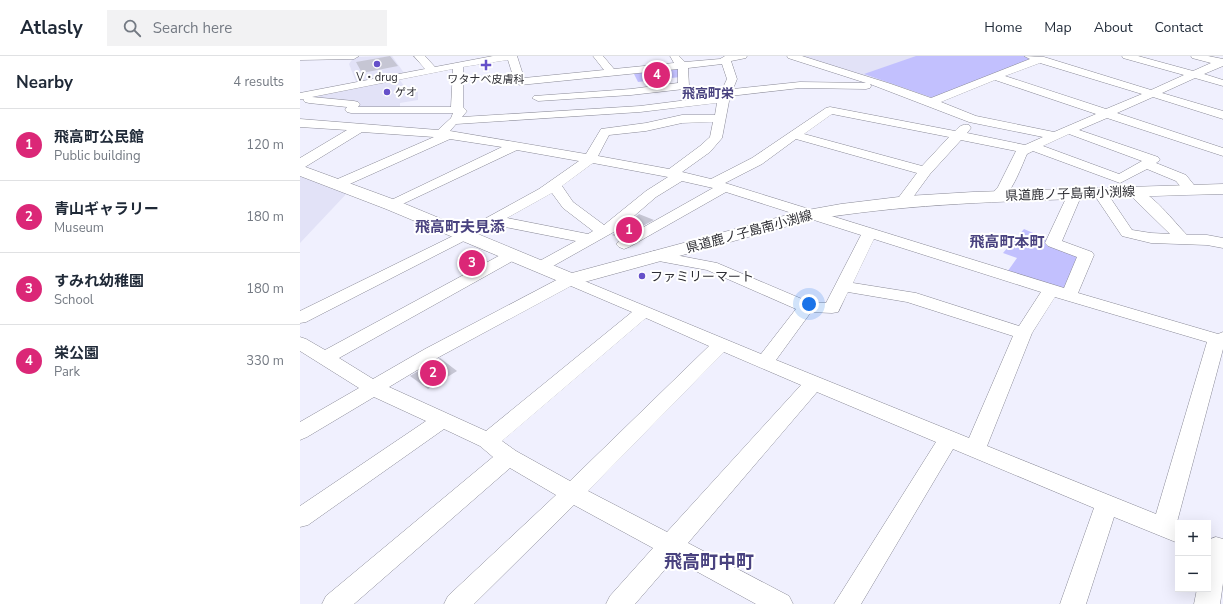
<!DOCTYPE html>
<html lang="en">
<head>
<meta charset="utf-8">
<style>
  :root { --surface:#fff; --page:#f2f2f3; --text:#1f2937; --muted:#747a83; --line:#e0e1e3; --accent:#db2777 }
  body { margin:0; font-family:"Nunito Sans","Noto Sans JP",sans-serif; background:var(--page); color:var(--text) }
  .controls { position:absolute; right:12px; bottom:12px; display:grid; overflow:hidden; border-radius:0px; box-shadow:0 4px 16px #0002 }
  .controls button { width:36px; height:36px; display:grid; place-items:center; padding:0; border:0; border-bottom:1px solid var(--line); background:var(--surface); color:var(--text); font:20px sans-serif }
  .you { position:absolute; left:509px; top:248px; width:14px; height:14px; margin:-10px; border:3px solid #fff; border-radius:50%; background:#1a73e8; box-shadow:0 0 0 6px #1a73e833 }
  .badge { display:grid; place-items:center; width:26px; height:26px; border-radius:50%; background:var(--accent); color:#fff; font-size:13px; font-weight:700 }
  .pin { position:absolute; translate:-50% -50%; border:2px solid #fff; box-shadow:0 1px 4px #0006 }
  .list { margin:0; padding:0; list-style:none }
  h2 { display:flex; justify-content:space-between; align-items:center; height:52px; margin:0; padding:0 16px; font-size:17px }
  h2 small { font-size:13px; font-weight:400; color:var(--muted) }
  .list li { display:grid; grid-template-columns:26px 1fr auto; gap:12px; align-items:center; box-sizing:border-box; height:72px; padding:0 16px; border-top:1px solid var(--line) }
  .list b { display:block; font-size:15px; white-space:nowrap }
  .list p { margin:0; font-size:13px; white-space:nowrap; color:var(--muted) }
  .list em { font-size:13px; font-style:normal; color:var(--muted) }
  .icon { flex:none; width:22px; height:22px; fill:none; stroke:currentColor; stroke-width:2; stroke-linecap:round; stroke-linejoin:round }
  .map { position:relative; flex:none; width:923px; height:548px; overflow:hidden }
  header { display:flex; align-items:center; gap:24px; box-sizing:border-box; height:56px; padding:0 20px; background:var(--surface); border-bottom:1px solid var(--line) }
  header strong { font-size:19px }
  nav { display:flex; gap:22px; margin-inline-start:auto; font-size:14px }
  .search { width:280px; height:36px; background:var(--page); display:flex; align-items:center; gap:10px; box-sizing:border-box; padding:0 14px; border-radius:0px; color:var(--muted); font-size:15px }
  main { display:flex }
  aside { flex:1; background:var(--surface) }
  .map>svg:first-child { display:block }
</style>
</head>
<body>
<header>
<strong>Atlasly</strong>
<div class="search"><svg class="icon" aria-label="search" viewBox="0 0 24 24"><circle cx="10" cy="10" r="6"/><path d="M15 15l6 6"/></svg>Search here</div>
<nav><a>Home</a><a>Map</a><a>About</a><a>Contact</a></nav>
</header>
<main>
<aside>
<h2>Nearby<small>4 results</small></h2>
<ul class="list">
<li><span class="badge">1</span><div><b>飛高町公民館</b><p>Public building</p></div><em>120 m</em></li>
<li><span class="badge">2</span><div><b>青山ギャラリー</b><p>Museum</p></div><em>180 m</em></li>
<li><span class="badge">3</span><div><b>すみれ幼稚園</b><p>School</p></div><em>180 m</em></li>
<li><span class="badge">4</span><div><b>栄公園</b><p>Park</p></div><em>330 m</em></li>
</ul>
</aside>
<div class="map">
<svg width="923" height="548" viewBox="0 0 923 548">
  <rect width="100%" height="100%" fill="#f0f0fe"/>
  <g fill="#e2e2f7">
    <polygon points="92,0 104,17 56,26 49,8 54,1"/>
    <polygon points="495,0 725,0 736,3 631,44"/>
    <polygon points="99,23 108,35 118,33 118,44 100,47 100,53 54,53 56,47 0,41"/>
    <polygon points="0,116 49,135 0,187"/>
  </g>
  <g fill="#c2c0fe">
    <polygon points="616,0 725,0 733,3 633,42 564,18"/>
    <polygon points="380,11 380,21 338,26 333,16"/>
    <polygon points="724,173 784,199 768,237 705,219 717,202 703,197"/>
  </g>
  <g fill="#c6c6d4">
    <polygon points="90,0 98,10 62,17 56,6"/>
    <polygon points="339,158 354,164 320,182 312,179 320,174"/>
    <polygon points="140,302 157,315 128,333 110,320"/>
  </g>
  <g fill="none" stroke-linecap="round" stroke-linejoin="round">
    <defs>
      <g id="minor">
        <polygon points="0,0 59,0 54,3 0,4"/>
        <path d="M114,0H125L135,11L193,0H217L224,22L304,14L293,0H303L314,13L374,7L370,0H379L385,6L420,3L425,0H447L446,2L431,5L437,23L433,33L500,26L566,27L488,2L487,0H502L591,28L631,42L730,3L724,0L744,1L851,34L884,19L823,2L822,0H838L893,15L911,7L892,2L891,0H908L923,3V10L904,18L923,24V30L895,22L862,37L923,55V63L853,41L817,57L923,92V100L807,62L779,74L858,101L860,104L856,107L886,119L898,134L896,137L891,138L886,137L876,125L847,113L820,127L733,95L727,98C722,109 712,137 702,142C699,144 696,143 693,142L691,139L698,131L716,95L661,84L630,118L608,148L603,149L598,148L596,145L617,117L496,83L462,108L425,127L764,232L777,201L748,190L745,187L768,138L770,135L775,134L780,135L782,138L762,185L792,196L794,199L778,237L918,278L923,276V293L877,466L879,467L878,487L814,461L786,548H760L794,452L653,393L561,548H534L636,386L517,336L388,487L489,540L493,548H456L374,503L335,548H306L310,540L353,492L274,449L174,548H144L148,540L256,439L210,412L54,548H22L26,540L193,401L180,390L144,373L8,469L0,471V450L126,365L74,341L7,381L0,384V366L59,332L0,295V281L6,283L25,294L206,196L212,194L218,196L220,199L218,202L39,302L73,323L125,293L264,220L270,219L461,298L496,253L407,214L348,203L346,200L348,197L354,195L417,207L509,246L526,247L561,179L426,136L329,191L324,193L319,191L316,188L319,185L413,132L382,125L356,141L319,173L246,214L240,216L234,214L232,211L234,208L276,185L195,169L6,266L0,267V255L159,177L239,133L279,105L217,94L92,153L87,152L85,149L87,146L202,91L150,83L43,131L38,132L33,131L31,128L33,125L134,81L62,76L5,111L0,112V102L47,74L0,71V63L138,74L151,62L153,57H51L47,56L45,54L47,51L9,47L5,46L3,44L4,43H0V37L125,13ZM208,4L215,26L220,29L378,13V27L331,33L234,40L232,42L238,45L331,39L384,33L389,30L388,12L422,8L427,23L419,40L340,50L162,61L167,55L163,51V11ZM740,7L842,38L806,53L705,20ZM153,13L151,51H58L60,48L58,46L54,45L12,41ZM695,24L796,58L754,76L676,60L641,46ZM570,28L669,66L743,81L725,89L667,77L671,72L669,69C662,68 660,70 655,75L530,51L526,52L452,102L411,123L382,116L410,96L422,82L430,40L500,32L566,33L570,32L571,30ZM417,47L415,59H382L346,67L301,73L286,98L150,75L156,68L340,56ZM532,58L649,81L622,110L504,78ZM413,66L410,81L400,90L369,113L298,100L309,79L346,75L382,67ZM769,78L842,105L819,118L743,90ZM293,107L368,121L346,135L304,169L273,146L262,130ZM252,137L263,152L293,175L288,178L207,162ZM574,183L741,236L719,270L616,237L553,227ZM271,230L332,256L186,375L89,331L139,301ZM548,236L607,246L713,280L669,382L476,304L511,256L532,257L538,256ZM755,241L907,286L856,458L687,390L732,277ZM346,262L409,290L270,425L216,395L202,385ZM424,296L501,329L367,476L288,435Z"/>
        <path d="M834,132C852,136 874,166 887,179H907L923,182V192L907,189L851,187L822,180L793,137L795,134L800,133L805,134L832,174L851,177L870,178L827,136L829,133Z"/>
        <polygon points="916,481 923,483 923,527 920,548 894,548 897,533 908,533 908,484"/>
      </g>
      <path id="major" d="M0,109L98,145L272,217L502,155L541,148L607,140L673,136L923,128V138C874,139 824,141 775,143C686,146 598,149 510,164L270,230L86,153L0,120Z"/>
    </defs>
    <use href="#minor" stroke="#8a8a97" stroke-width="1"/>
    <use href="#major" stroke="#8a8a97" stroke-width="1"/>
    <use href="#minor" fill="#fff" fill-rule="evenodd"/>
    <use href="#major" fill="#fff" fill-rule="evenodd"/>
  </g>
  <g fill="#6550c9" stroke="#fff" stroke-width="1.5">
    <circle cx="77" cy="8" r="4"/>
    <path d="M184 3h4v4h4v4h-4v4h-4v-4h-4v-4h4z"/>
    <circle cx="87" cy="36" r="4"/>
    <circle cx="342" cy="220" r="4"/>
  </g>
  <g text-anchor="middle" stroke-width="4" stroke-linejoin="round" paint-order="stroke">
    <g font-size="11" fill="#2d2d33" stroke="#fff">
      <text x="77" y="25">V・drug</text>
      <text x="186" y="27">ワタナベ皮膚科</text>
      <text x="95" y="40" text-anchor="start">ゲオ</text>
    </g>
    <g font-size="13" font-weight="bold" fill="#49427f" stroke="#fff">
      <text x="408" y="42">飛高町栄</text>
    </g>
    <g font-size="13" fill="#2d2d33" stroke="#fff">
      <text transform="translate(770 137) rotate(-2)" y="5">県道鹿ノ子島南小渕線</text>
      <text transform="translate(449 175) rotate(-15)" y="5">県道鹿ノ子島南小渕線</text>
    </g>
    <g font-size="13" fill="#2d2d33" stroke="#fff" text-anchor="start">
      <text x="350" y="225">ファミリーマート</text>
    </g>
    <g font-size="15" font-weight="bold" fill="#49427f" stroke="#fff">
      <text x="160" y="176">飛高町夫見添</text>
      <text x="707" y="191">飛高町本町</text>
    </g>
    <g font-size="18" font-weight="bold" fill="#49427f" stroke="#fff">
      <text x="409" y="512">飛高町中町</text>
    </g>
  </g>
</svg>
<div class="controls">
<button>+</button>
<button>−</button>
</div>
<div class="you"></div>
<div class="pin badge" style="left:329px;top:174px">1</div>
<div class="pin badge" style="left:133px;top:317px">2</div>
<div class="pin badge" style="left:172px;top:207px">3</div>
<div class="pin badge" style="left:357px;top:19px">4</div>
</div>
</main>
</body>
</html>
